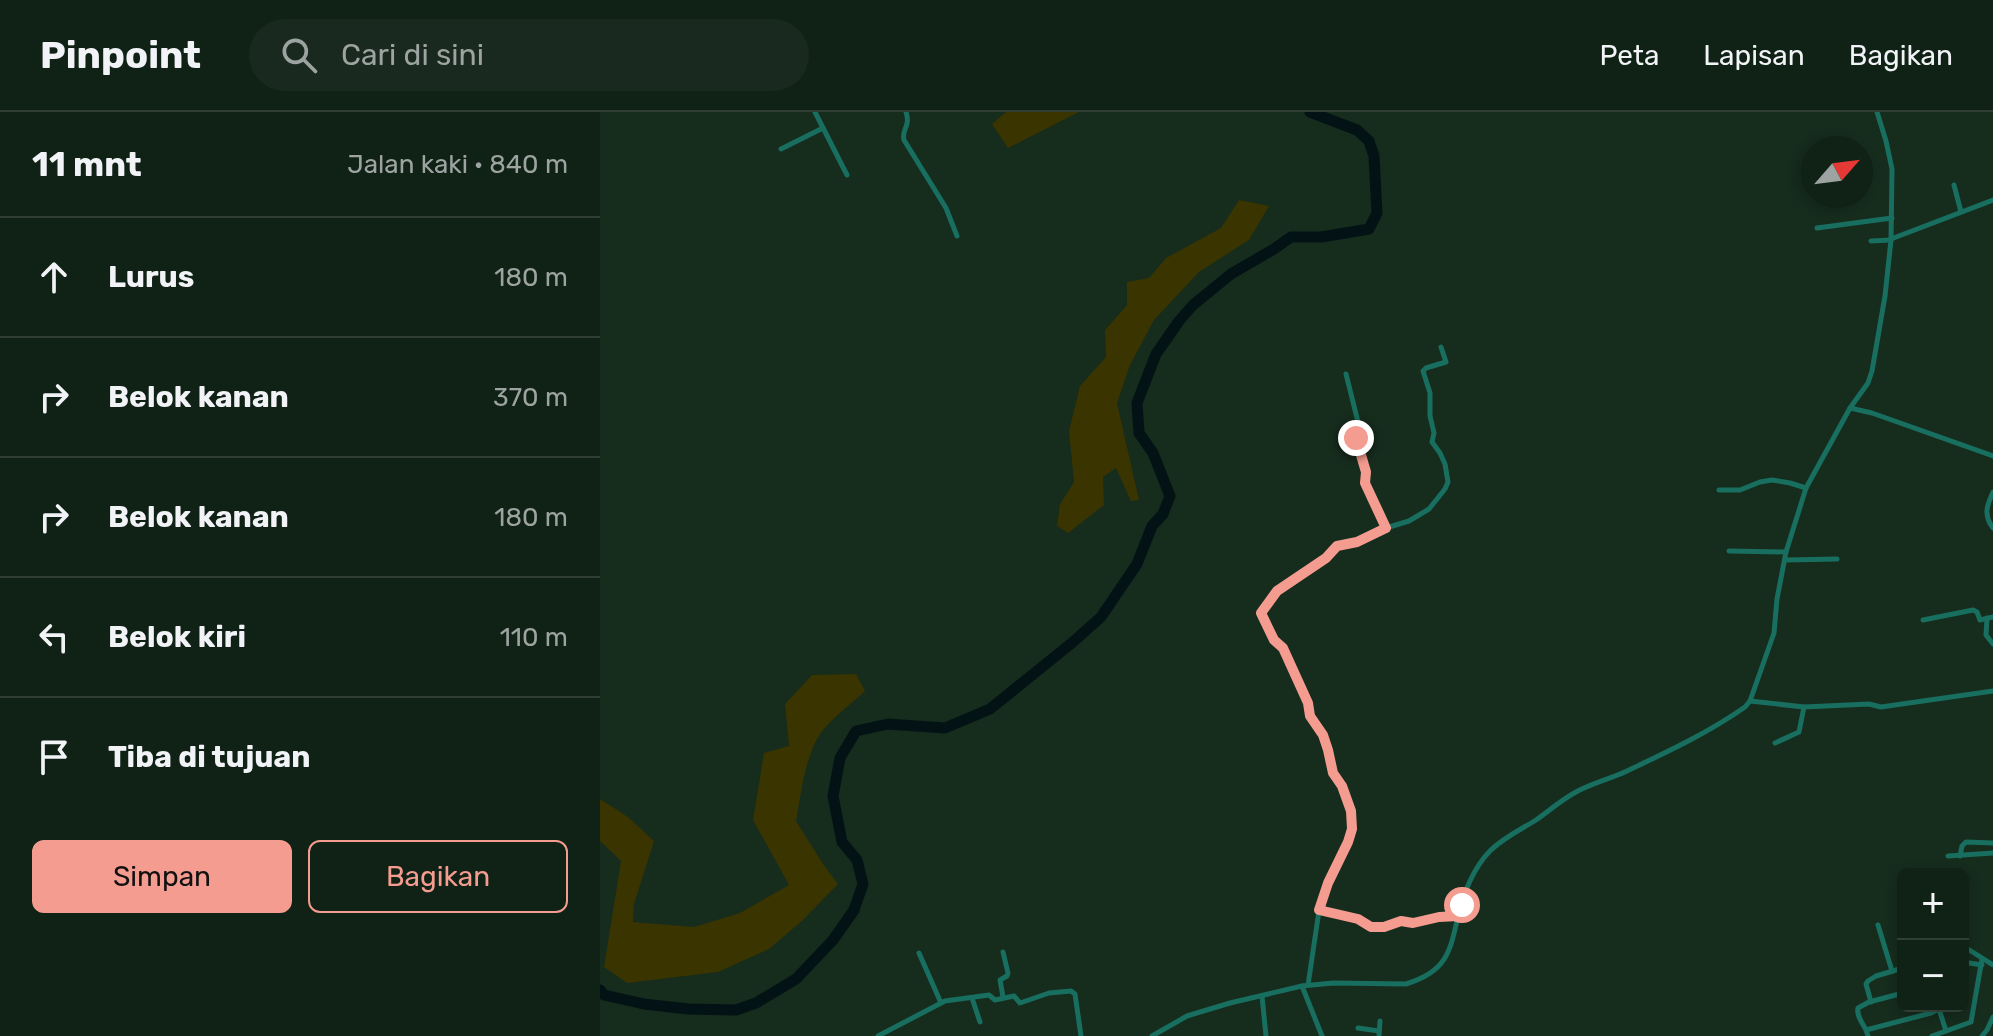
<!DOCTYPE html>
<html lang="id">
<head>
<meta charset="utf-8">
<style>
  :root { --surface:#102116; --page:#19291f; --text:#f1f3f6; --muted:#9ca3a1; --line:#303e35; --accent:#f59c90 }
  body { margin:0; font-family:Rubik,sans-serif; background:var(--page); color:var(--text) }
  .controls { position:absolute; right:24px; bottom:24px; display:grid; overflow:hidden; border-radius:12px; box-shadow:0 4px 12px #0003 }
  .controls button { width:72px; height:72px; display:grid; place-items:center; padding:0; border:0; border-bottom:2px solid var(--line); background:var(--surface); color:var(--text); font:40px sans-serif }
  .compass { position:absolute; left:1201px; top:24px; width:72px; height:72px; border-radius:50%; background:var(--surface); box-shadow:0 4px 12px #0003; rotate:62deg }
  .stop { position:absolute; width:24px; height:24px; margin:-18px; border:6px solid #f59c90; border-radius:50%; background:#fff }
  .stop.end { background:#f59c90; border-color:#fff; box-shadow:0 2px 8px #0008 }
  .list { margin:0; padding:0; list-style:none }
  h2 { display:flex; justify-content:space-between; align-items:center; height:104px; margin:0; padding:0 32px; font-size:34px }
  h2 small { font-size:26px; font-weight:400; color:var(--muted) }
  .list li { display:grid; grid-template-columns:52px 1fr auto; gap:24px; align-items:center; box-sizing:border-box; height:120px; padding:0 32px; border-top:2px solid var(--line) }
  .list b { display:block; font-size:30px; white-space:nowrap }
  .list em { font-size:26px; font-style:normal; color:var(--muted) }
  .actions { display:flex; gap:16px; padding:24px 32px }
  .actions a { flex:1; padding:18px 0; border:2px solid var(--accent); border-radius:12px; text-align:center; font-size:28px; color:var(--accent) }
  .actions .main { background:var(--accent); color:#111 }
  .icon { flex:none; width:44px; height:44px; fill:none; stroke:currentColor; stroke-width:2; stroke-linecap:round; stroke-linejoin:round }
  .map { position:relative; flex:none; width:1393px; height:924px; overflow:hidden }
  header { display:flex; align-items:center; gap:48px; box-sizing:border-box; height:112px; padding:0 40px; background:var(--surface); border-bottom:2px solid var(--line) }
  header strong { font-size:38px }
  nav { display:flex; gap:44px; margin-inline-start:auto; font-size:28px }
  .search { width:560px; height:72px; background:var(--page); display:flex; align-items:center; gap:20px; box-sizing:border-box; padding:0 28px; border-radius:44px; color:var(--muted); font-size:30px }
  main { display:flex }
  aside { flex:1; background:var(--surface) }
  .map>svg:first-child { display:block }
</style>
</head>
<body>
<header>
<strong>Pinpoint</strong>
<div class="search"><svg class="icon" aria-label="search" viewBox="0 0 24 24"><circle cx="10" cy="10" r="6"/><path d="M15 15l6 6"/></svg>Cari di sini</div>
<nav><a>Peta</a><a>Lapisan</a><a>Bagikan</a></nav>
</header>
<main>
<aside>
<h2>11 mnt<small>Jalan kaki · 840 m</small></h2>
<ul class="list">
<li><svg class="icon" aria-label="ahead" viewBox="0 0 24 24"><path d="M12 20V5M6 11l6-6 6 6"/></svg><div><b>Lurus</b></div><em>180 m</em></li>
<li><svg class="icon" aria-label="right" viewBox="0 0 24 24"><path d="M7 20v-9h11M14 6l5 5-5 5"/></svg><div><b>Belok kanan</b></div><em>370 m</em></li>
<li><svg class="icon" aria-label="right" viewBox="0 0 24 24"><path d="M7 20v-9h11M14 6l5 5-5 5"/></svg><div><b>Belok kanan</b></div><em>180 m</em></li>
<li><svg class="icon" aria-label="left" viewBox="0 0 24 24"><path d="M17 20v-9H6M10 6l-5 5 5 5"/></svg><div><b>Belok kiri</b></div><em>110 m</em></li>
<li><svg class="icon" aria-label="arrive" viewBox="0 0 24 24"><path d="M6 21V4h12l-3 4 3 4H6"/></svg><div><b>Tiba di tujuan</b></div></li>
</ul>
<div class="actions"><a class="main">Simpan</a><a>Bagikan</a></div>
</aside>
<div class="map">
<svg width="1393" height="924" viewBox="0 0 1393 924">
  <rect width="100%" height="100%" fill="#162c1d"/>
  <g fill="#393400">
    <polygon points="406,0 479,0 408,36 392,12"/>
    <polygon points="639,88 669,94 649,128 599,160 554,208 530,253 517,291 539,388 531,389 516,356 503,365 504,393 468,421 457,414 460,392 474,370 469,319 480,274 506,245 505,218 527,193 527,170 549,166 566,146 621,116"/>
    <path d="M256,562L265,579C250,593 225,611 216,629C204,653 201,682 196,709L223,752L238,772L202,809L169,837L118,860L27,871L4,855L21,749L0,729V687L28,705L54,729L34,792L33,810L94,815L140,801L189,773L153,708L164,641L189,634L185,592L212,563Z"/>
  </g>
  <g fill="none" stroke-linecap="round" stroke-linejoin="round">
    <polyline stroke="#031315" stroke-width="11" points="0,878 4,883 44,892 88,897 136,898 156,891 196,867 233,828 254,798 263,772 257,748 242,730 233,684 240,646 256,619 288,612 345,616 390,597 473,530 501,505 537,452 552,414 563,402 570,384 553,341 539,321 537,291 556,242 579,209 593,193 631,162 674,137 691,125 721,125 769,117 777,101 774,44 769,29 757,18 710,0"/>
    <g stroke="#186e5f" stroke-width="5">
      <polyline points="215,0 247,63"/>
      <path d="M306,0C311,15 301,17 304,28L346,96L357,124"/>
      <polyline points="181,37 223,16"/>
      <polyline points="1354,73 1361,100"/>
      <polyline points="1217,116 1292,106"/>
      <polyline points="1291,127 1393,88"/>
      <polyline points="1271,129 1291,128"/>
      <polyline points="746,262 758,310 756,326 766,360 765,371 786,416"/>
      <polyline points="1250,296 1272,301 1393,344"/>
      <polyline points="1119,378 1140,378 1160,370 1172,368 1190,371 1206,376"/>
      <path d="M1393,380C1387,393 1383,403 1393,416"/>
      <polyline points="1129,439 1186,440"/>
      <polyline points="1185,448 1237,447"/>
      <polyline points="1387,506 1386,523 1393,532"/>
      <polyline points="1323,508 1373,498 1377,500 1380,508 1393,505"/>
      <polyline points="1150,589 1204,595 1269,592 1281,595 1393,579"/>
      <polyline points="1175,631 1199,620 1204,595"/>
      <polyline points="1348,744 1393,741"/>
      <polyline points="1360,744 1362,734 1366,730 1393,731"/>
      <polyline points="719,798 758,807 771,815 784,815 801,809 813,811 839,805 858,804"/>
      <polyline points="1300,809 1303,819"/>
      <polyline points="1278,813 1292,859"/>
      <polyline points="1363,834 1393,853"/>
      <polyline points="319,841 341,891"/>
      <polyline points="1363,850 1382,853"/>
      <polyline points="708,873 720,792 748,730 752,717 752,706 748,688 733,661 728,638 723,623 710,604 708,591 683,536 674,528 661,501 677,479 704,459 726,446 740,432 763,428 786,416 809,409 829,397 845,377 848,370 845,352 840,341 832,330 834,321 830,304 830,281 823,259 826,256 846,250 841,235"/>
      <polyline points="702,874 722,924"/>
      <polyline points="662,884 666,924"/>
      <polyline points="403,885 400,868 407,864 408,861 403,840"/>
      <polyline points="372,886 380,910"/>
      <polyline points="1271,890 1266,872 1268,869 1276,864 1303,856"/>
      <polyline points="1339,897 1346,919"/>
      <polyline points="758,916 779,919"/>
      <path d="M1266,918C1263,912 1256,903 1258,896L1269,890L1303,881"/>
      <polyline points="278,924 345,889 389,883 395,888 414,884 420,891 449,881 471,879 475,882 481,924"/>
      <path d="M552,924L587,904L630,891L702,874L733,871L806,872C846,860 850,841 858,804C863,782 874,755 890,739C903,726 920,718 936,708C949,699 961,688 976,680C992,671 1010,667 1027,659C1067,640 1108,621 1145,595L1150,589L1174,521L1177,487L1186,440L1206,376L1250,296L1268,271L1272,259L1285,184L1291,128L1292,57L1286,29L1277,0"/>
      <polyline points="779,924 780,909"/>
      <polyline points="1268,924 1266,918 1331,901 1344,894"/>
      <polyline points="1332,924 1371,910 1382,847"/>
      <polyline points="1382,924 1387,918 1393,905"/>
    </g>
  </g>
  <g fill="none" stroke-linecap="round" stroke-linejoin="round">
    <polyline stroke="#f59c90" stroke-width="10" points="756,326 766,360 765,371 786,416 757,430 737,434 726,446 677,479 661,501 674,528 683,536 708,591 710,604 723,623 728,638 733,661 742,674 751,699 752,717 748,730 728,771 719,798 758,807 771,815 784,815 801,809 813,811 839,805 858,804 862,793"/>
  </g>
</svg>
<div class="controls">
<button>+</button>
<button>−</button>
</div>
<svg class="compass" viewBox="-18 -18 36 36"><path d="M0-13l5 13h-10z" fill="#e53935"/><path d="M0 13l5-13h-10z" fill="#9ca3a1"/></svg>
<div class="stop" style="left:862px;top:793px"></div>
<div class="stop end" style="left:756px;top:326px"></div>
</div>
</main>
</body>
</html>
